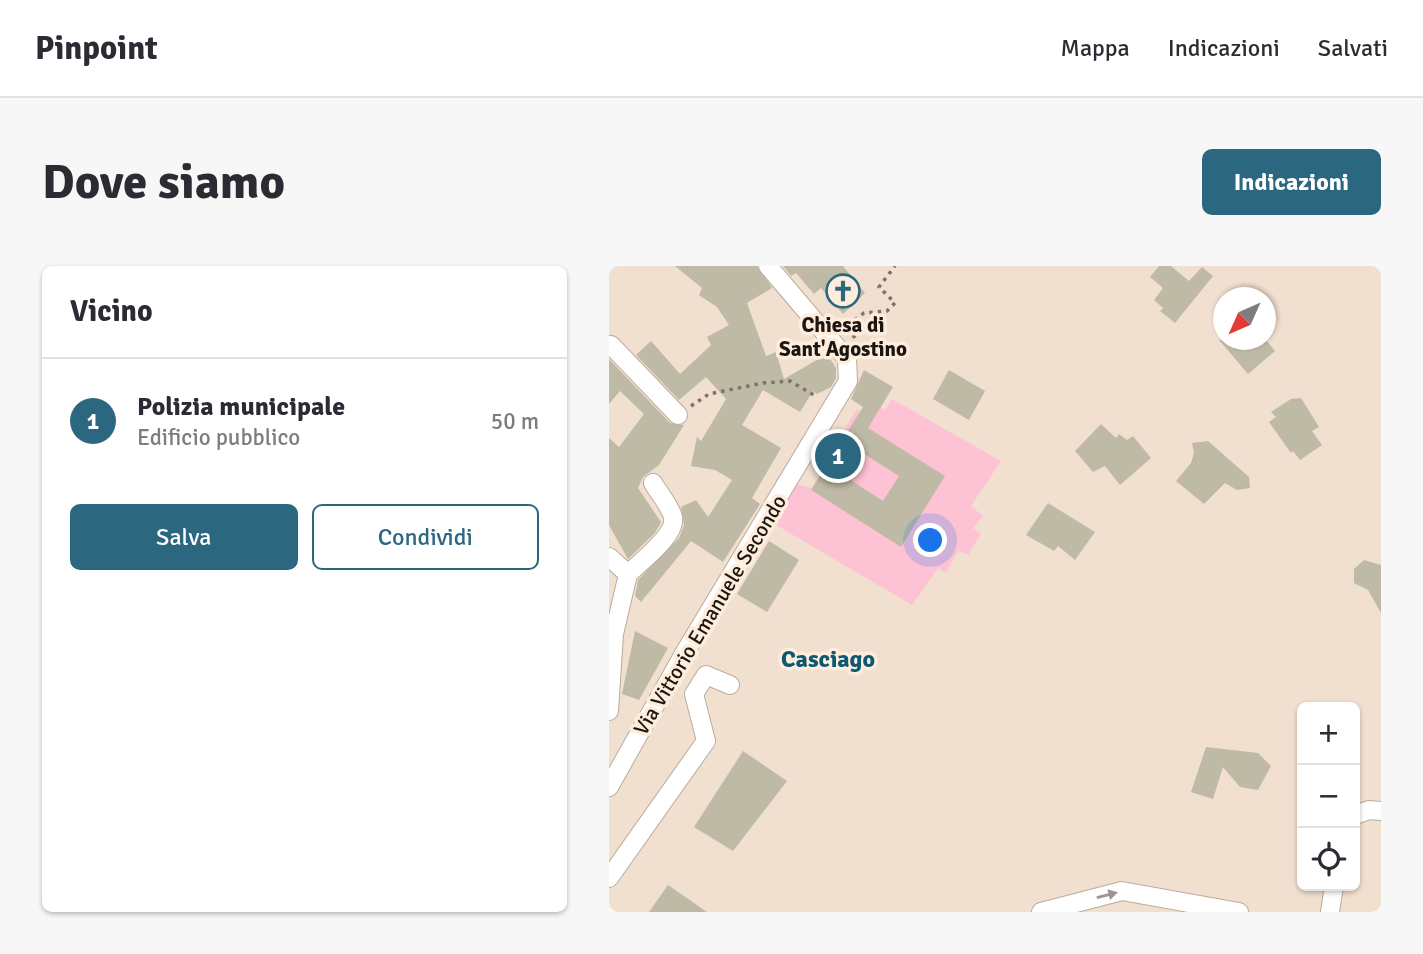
<!DOCTYPE html>
<html lang="it">
<head>
<meta charset="utf-8">
<style>
  :root { --surface:#fff; --page:#f7f7f7; --text:#2b2b33; --muted:#7c7c81; --line:#e1e1e2; --accent:#2b677f }
  body { margin:0; font-family:Signika,sans-serif; background:var(--page); color:var(--text) }
  .controls { position:absolute; right:21px; bottom:21px; display:grid; overflow:hidden; border-radius:10px; box-shadow:0 2px 5px #0004 }
  .controls button { width:63px; height:63px; display:grid; place-items:center; padding:0; border:0; border-bottom:2px solid var(--line); background:var(--surface); color:var(--text); font:35px sans-serif }
  .compass { position:absolute; left:604px; top:21px; width:63px; height:63px; border-radius:50%; background:var(--surface); box-shadow:0 2px 5px #0004; rotate:225deg }
  .you { position:absolute; left:322px; top:275px; width:24px; height:24px; margin:-18px; border:5px solid #fff; border-radius:50%; background:#1a73e8; box-shadow:0 0 0 10px #1a73e833 }
  .badge { display:grid; place-items:center; width:46px; height:46px; border-radius:50%; background:var(--accent); color:#fff; font-size:23px; font-weight:700 }
  .pin { position:absolute; translate:-50% -50%; border:4px solid #fff; box-shadow:0 2px 7px #0006 }
  .list { margin:0; padding:0; list-style:none }
  h2 { display:flex; justify-content:space-between; align-items:center; height:91px; margin:0; padding:0 28px; font-size:30px }
  h2 small { font-size:23px; font-weight:400; color:var(--muted) }
  .list li { display:grid; grid-template-columns:46px 1fr auto; gap:21px; align-items:center; box-sizing:border-box; height:126px; padding:0 28px; border-top:2px solid var(--line) }
  .list b { display:block; font-size:26px; white-space:nowrap }
  .list p { margin:0; font-size:23px; white-space:nowrap; color:var(--muted) }
  .list em { font-size:23px; font-style:normal; color:var(--muted) }
  .actions { display:flex; gap:14px; padding:21px 28px }
  .actions a { flex:1; padding:16px 0; border:2px solid var(--accent); border-radius:10px; text-align:center; font-size:24px; color:var(--accent) }
  .actions .main { background:var(--accent); color:#fff }
  .icon { flex:none; width:38px; height:38px; fill:none; stroke:currentColor; stroke-width:2; stroke-linecap:round; stroke-linejoin:round }
  .map { position:relative; flex:none; width:772px; height:646px; overflow:hidden; border-radius:10px }
  header { display:flex; align-items:center; gap:42px; box-sizing:border-box; height:98px; padding:0 35px; background:var(--surface); border-bottom:2px solid var(--line) }
  header strong { font-size:33px }
  nav { display:flex; gap:38px; margin-inline-start:auto; font-size:24px }
  .intro { display:flex; align-items:center; justify-content:space-between; box-sizing:border-box; height:168px; padding:0 42px }
  h1 { margin:0; font-size:49px }
  .button { padding:18px 32px; border-radius:10px; background:var(--accent); color:#fff; font-size:24px; font-weight:700 }
  main { display:flex; gap:42px; padding:0 42px }
  aside { flex:1; background:var(--surface); border-radius:10px; box-shadow:0 2px 5px #0004 }
  .map>svg:first-child { display:block }
</style>
</head>
<body>
<header>
<strong>Pinpoint</strong>
<nav><a>Mappa</a><a>Indicazioni</a><a>Salvati</a></nav>
</header>
<div class="intro"><h1>Dove siamo</h1><a class="button">Indicazioni</a></div>
<main>
<aside>
<h2>Vicino<small></small></h2>
<ul class="list">
<li><span class="badge">1</span><div><b>Polizia municipale</b><p>Edificio pubblico</p></div><em>50 m</em></li>
</ul>
<div class="actions"><a class="main">Salva</a><a>Condividi</a></div>
</aside>
<div class="map">
<svg width="772" height="646" viewBox="0 0 772 646">
  <rect width="100%" height="100%" fill="#f1dfd0"/>
  <polygon fill="#fec2d5" points="283,133 392,195 362,240 374,250 364,262 372,268 359,289 349,285 337,307 329,302 303,339 157,253 180,216 203,222 247,144 254,146 262,134 276,144"/>
  <g fill="#bfbaa6" fill-rule="evenodd">
    <polygon points="66,0 148,0 163,22 138,37 157,90 167,86 175,113 218,88 227,102 227,112 222,121 208,128 204,125 191,146 154,124 133,159 172,182 143,232 151,238 114,296 82,275 32,336 26,330 29,314 70,272 75,259 72,241 87,234 99,251 123,214 106,204 82,200 88,171 92,175 117,133 97,111 70,134 27,89 42,75 71,108 102,79 98,71 120,59 108,41 90,29 93,22"/>
    <polygon points="174,0 234,0 256,27 234,48 212,22 205,28 187,7 182,10"/>
    <polygon points="550,0 562,0 580,15 593,1 604,10 566,57 551,45 554,42 545,34 554,22 541,11"/>
    <polygon points="610,74 657,74 666,85 639,108"/>
    <polygon points="0,93 61,157 75,159 50,199 34,211 29,222 52,256 46,267 19,293 0,259 0,172 10,181 35,148 11,125 0,138"/>
    <path d="M255,104L284,121L259,162L336,210L292,281L202,224L254,141L242,133ZM255,188L290,210L274,235L240,213Z"/>
    <polygon points="340,104 376,125 360,154 324,133"/>
    <polygon points="692,132 710,161 703,165 713,179 691,194 684,185 682,187 660,156 667,151 662,146 682,133"/>
    <polygon points="492,158 507,172 510,168 518,174 524,170 542,192 511,219 496,200 484,206 466,185"/>
    <polygon points="599,175 640,211 641,222 628,224 616,217 595,238 567,215 582,197 585,187 583,177"/>
    <polygon points="439,237 486,266 466,294 449,280 445,285 417,269"/>
    <polygon points="160,275 190,294 158,346 128,328"/>
    <polygon points="755,294 772,299 772,347 759,324 745,317 745,303"/>
    <polygon points="26,365 59,382 30,434 13,428"/>
    <polygon points="597,481 649,487 662,500 649,524 631,521 614,501 604,533 582,526"/>
    <polygon points="134,485 178,515 124,585 85,561"/>
    <polygon points="59,619 98,646 40,646"/>
  </g>
  <g fill="none" stroke-linecap="round" stroke-linejoin="round">
    <defs>
      <g id="minor">
        <polyline points="0,81 2,79 69,149"/>
        <polyline points="0,291 19,308 5,368 0,445"/>
        <path d="M19,308C31,296 68,269 64,251C61,240 50,227 44,217"/>
        <polyline points="0,521 76,386 239,115 238,93 159,0"/>
        <polyline points="746,549 760,544 772,545"/>
        <polyline points="0,612 97,475 85,428 97,409 121,419"/>
        <polyline points="432,646 513,625 630,646"/>
        <polyline points="721,646 725,620"/>
      </g>
    </defs>
    <use href="#minor" stroke="#bcab9c" stroke-width="20"/>
    <g stroke="#7f736a" stroke-width="3.5" stroke-dasharray="3.5 5" stroke-linecap="butt">
      <polyline points="246,72 237,60 255,47 278,45 286,37 270,21 286,0"/>
      <polyline points="82,140 100,128 154,117 181,115 208,131"/>
    </g>
    <use href="#minor" stroke="#fff" stroke-width="18"/>
  </g>
  <defs><path id="oneway-solid" d="M-6-.8H1V-3.2L6.5 0L1 3.2V.8H-6Z" transform="scale(1.75)"/></defs>
  <use fill="#999694" href="#oneway-solid" transform="translate(498 629) rotate(-14)"/>
  <defs>
    <symbol id="church-ring" viewBox="-11 -11 22 22"><circle r="9.5" fill="#feecdd" stroke="#2b677f" stroke-width="1.5"/><path d="M-1.2-6h2.4v3.5h3.3v2.4h-3.3V6h-2.4V-.1h-3.3v-2.4h3.3Z" fill="#2b677f"/></symbol>
  </defs>
  <g fill-rule="evenodd">
    <use href="#church-ring" x="215" y="6" width="38" height="38"/>
  </g>
  <g text-anchor="middle" stroke-width="7" stroke-linejoin="round" paint-order="stroke">
    <g font-size="21" font-weight="bold" fill="#1c1611" stroke="#feecdd">
      <text x="234" y="66">Chiesa di<tspan x="234" dy="24">Sant'Agostino</tspan></text>
    </g>
    <g font-size="21" fill="#1c1611" stroke="#feecdd">
      <text transform="translate(101 349) rotate(-59)" y="7">Via Vittorio Emanuele Secondo</text>
    </g>
    <g font-size="24" font-weight="bold" fill="#0b5973" stroke="#feecdd">
      <text x="219" y="401">Casciago</text>
    </g>
  </g>
</svg>
<div class="controls">
<button>+</button>
<button>−</button>
<button><svg class="icon" aria-label="locate" viewBox="0 0 24 24"><circle cx="12" cy="12" r="6"/><path d="M12 2v4M12 18v4M2 12h4M18 12h4"/></svg></button>
</div>
<svg class="compass" viewBox="-18 -18 36 36"><path d="M0-13l5 13h-10z" fill="#e53935"/><path d="M0 13l5-13h-10z" fill="#7c7c81"/></svg>
<div class="you"></div>
<div class="pin badge" style="left:229px;top:190px">1</div>
</div>
</main>
</body>
</html>
